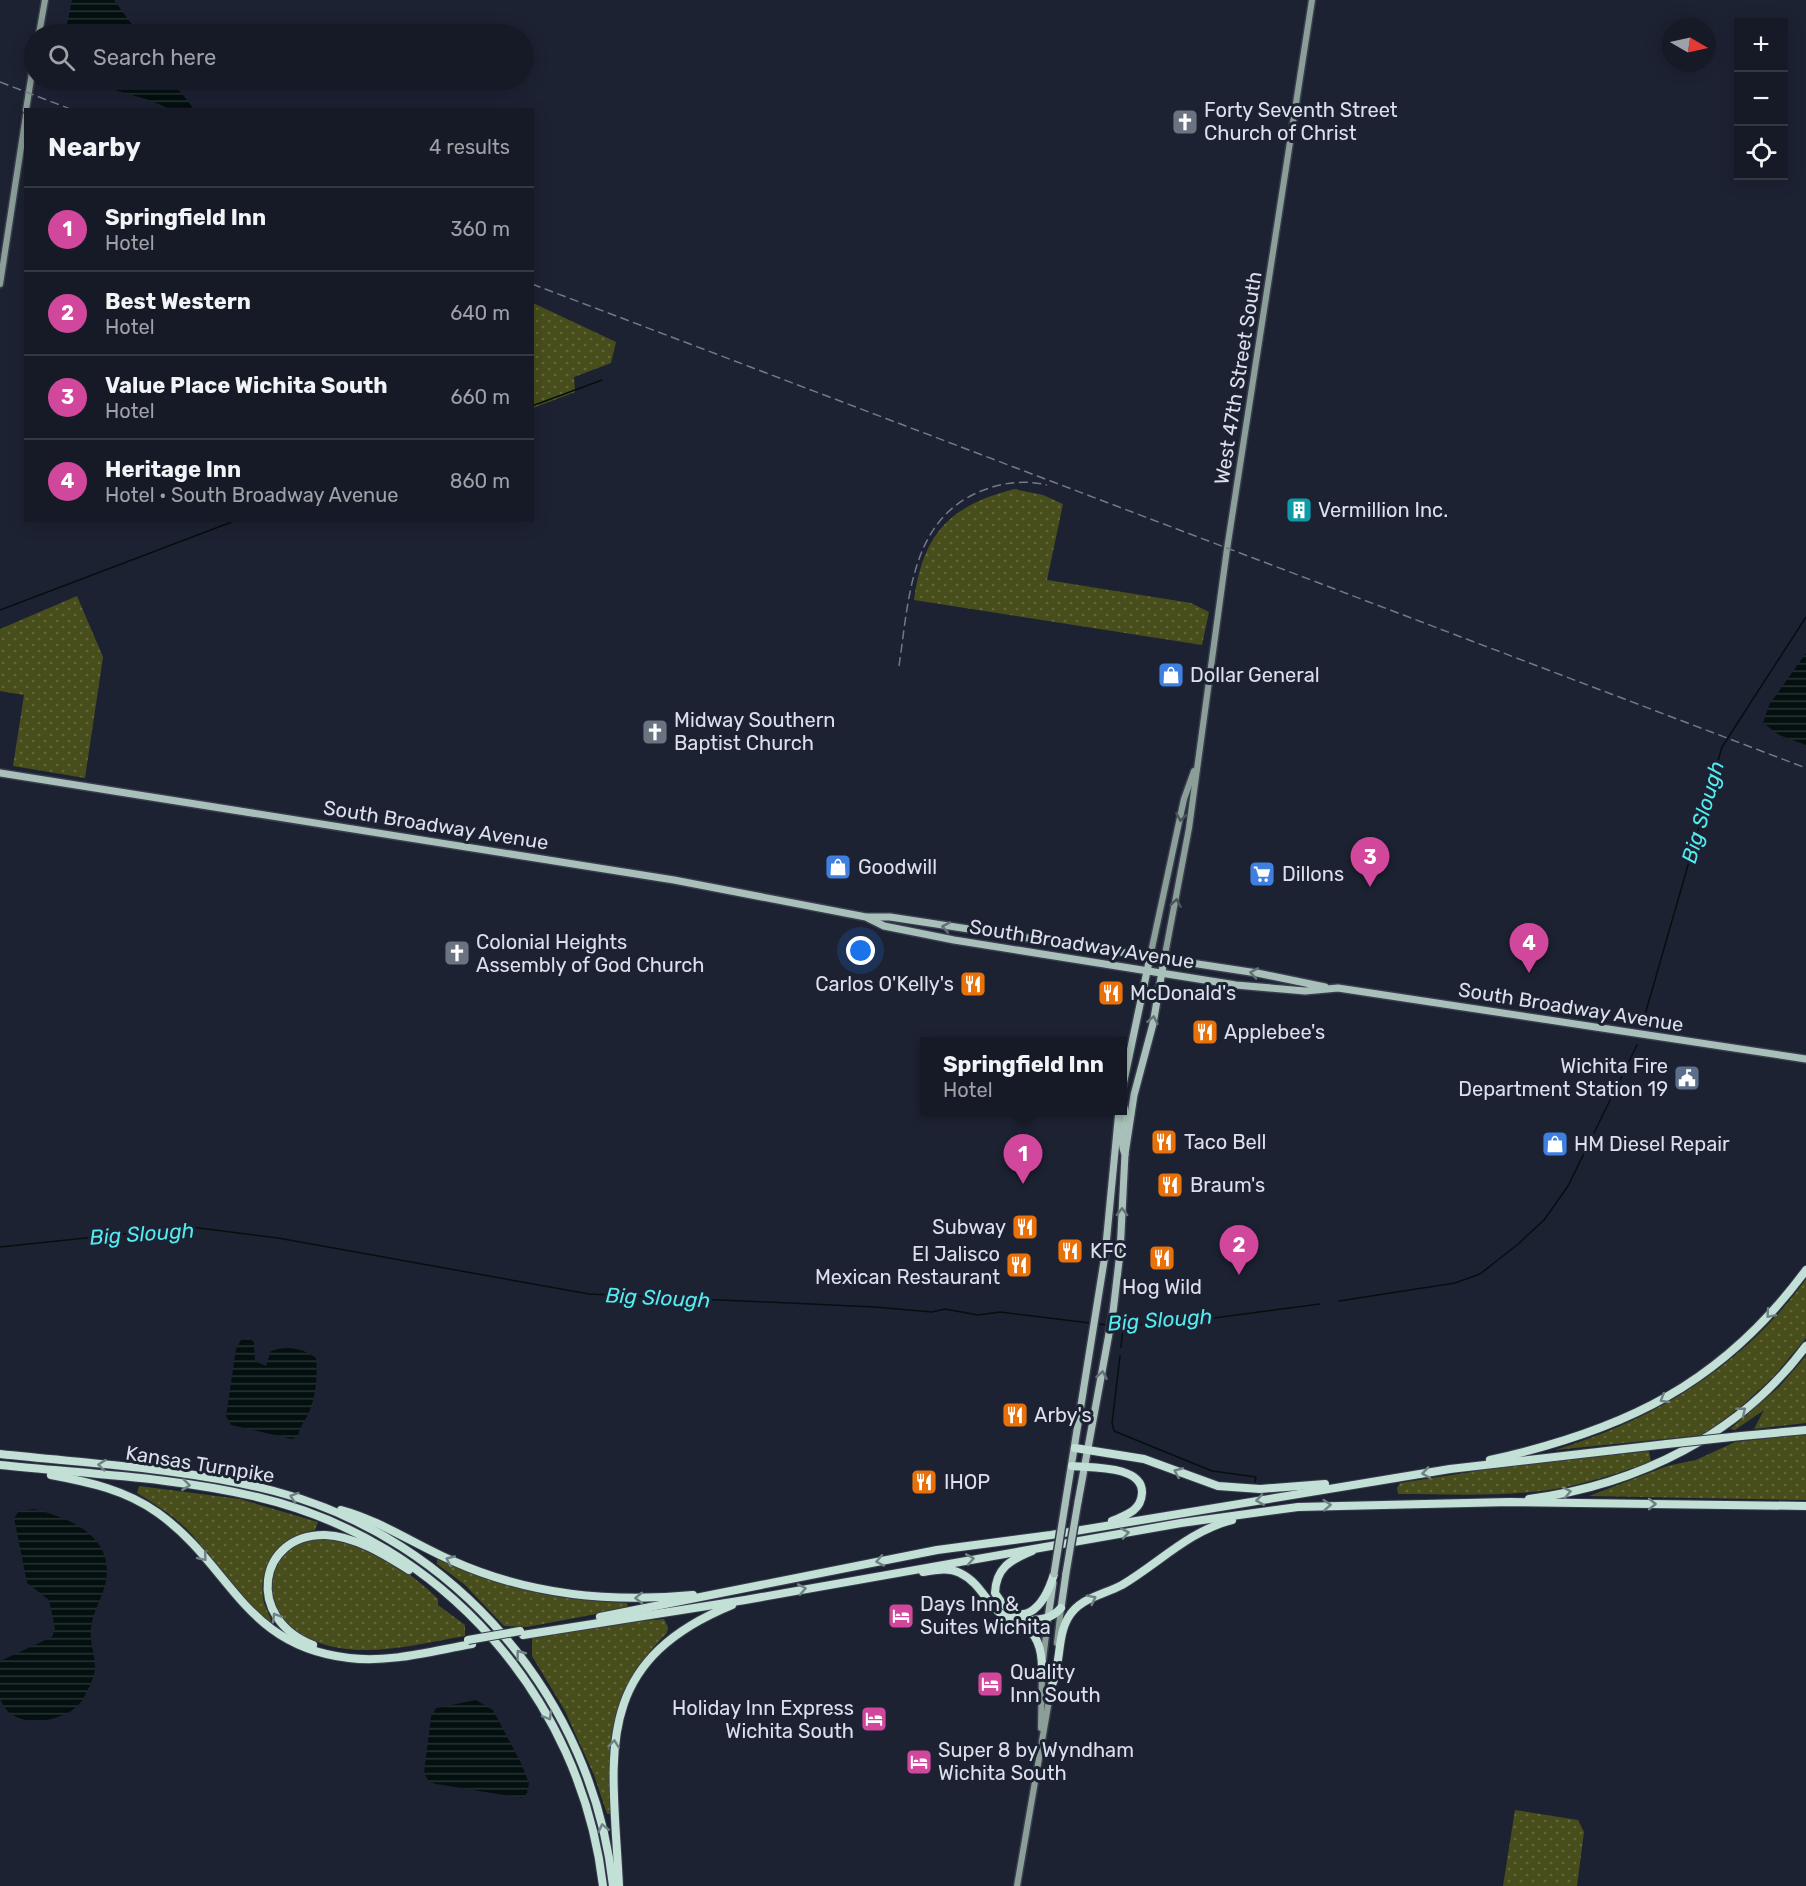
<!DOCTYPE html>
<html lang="en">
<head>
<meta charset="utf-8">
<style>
  :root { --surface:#161a26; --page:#232732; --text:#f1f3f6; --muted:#9ea1a7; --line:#353843; --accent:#27d5ad }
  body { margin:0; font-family:Rubik,sans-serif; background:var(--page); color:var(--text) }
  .controls { position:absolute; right:18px; top:18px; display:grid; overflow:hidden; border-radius:0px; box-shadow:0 3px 15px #0003 }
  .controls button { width:54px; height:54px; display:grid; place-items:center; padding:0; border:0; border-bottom:2px solid var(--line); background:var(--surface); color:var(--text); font:30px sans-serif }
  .compass { position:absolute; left:1662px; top:18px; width:54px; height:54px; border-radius:50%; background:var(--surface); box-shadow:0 3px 15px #0003; rotate:99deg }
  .you { position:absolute; left:861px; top:951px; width:21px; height:21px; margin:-15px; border:4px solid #fff; border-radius:50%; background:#1a73e8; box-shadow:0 0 0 9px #1a73e833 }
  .badge { display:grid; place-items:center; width:39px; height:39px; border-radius:50%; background:var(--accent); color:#fff; font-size:20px; font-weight:700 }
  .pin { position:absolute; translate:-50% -50px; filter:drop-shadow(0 2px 3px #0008) }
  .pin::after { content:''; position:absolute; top:32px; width:21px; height:18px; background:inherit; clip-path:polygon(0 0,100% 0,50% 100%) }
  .popup { position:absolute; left:920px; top:1037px; width:207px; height:78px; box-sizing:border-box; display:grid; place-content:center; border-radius:0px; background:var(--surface); filter:drop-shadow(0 2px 4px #0005); font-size:20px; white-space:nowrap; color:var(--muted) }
  .popup b { font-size:22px; color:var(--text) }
  .popup::after { content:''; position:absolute; left:50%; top:100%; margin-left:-12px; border:12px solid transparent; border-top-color:var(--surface) }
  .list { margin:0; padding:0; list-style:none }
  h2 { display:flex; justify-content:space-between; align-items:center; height:78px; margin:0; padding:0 24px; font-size:26px }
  h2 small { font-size:20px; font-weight:400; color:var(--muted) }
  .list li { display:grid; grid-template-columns:39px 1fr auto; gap:18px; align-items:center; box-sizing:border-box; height:84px; padding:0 24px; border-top:2px solid var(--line) }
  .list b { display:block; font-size:22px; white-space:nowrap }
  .list p { margin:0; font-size:20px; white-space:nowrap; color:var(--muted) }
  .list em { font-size:20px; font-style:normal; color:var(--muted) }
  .icon { flex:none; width:33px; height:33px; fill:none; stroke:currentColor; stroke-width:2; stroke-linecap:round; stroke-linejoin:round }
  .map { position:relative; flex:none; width:1806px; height:1886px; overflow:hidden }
  .search { position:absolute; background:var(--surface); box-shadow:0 3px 15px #0003; left:24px; top:24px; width:510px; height:66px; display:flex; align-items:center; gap:15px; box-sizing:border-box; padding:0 21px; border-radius:33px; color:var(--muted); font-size:22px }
  .panel { position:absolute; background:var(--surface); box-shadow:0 3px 15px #0003; left:24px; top:108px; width:510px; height:414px; border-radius:0px }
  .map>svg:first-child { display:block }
</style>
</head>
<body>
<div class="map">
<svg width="1806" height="1886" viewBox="0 0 1806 1886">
  <defs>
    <pattern id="grass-dots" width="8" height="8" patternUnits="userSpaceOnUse" patternTransform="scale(1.5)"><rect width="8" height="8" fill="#484e1b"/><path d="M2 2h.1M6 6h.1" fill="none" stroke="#62673c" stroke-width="1.8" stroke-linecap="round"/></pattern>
    <pattern id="water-rules" width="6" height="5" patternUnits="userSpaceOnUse" patternTransform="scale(1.5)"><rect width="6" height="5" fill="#041010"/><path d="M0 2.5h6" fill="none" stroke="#283233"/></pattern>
  </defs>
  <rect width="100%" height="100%" fill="#1d2233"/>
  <g fill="url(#grass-dots)">
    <polygon points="533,303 616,342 611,363 574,377 575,392 533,408"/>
    <path d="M1014,489L1043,495L1063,504L1047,580L1191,603L1209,612L1202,645L914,600C923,534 949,506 1014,489Z"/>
    <polygon points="77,596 103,657 85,778 13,766 24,695 0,691 0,629"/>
    <path d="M1806,1279V1338L1774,1376L1744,1404L1704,1435L1555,1450C1656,1419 1743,1366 1806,1279Z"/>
    <polygon points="1806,1356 1806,1423 1754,1429 1764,1410 1735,1430 1730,1429 1779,1387"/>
    <polygon points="1806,1434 1806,1500 1589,1496 1667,1466 1696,1460 1735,1442"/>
    <path d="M1649,1451L1651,1462C1617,1473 1584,1485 1549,1490C1499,1497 1448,1494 1398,1494L1397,1488L1400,1483L1509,1466Z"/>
    <path d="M139,1486L240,1499L318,1522L315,1530C283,1537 258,1563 263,1598C264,1607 271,1616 272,1624C244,1611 216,1562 195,1538C179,1519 158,1506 137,1493Z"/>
    <path d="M329,1539C369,1547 410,1570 438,1599V1605L465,1625V1636C416,1644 360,1661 312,1640C270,1623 253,1570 298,1544C307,1539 319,1540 329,1539Z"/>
    <path d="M437,1559C502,1587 558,1598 627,1603L628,1608L527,1627L504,1626L464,1584L437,1564Z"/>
    <path d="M664,1619L668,1627L667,1633C613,1685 608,1744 612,1814H607L594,1775L565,1711L532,1656V1638L629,1622Z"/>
    <polygon points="1515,1810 1578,1820 1584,1832 1577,1886 1503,1886"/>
  </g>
  <g fill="url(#water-rules)">
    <polygon points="72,0 114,0 139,34 65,34"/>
    <polygon points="86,80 171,80 194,109 170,109 149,100 115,90 106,83"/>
    <polygon points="1806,653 1806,745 1779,735 1763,723 1769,705"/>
    <path d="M248,1338L254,1342L255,1361L266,1366L271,1351C286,1345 303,1348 316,1358C318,1375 316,1394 310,1410C306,1420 300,1426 298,1436L292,1439L231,1425L226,1416L236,1349L241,1340Z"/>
    <path d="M34,1509C70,1518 114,1536 106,1581C103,1597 92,1613 91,1629C89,1646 99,1661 93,1678C89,1688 83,1703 74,1709C54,1724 9,1729 0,1698C0,1687 0,1672 0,1661L52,1637L55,1628L49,1600L27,1583L14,1518L19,1511Z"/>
    <polygon points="476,1700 493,1710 521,1763 529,1783 527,1793 522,1798 436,1784 429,1782 424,1773 431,1717 436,1708"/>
  </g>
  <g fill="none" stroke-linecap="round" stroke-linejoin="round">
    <g stroke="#041010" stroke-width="1.5">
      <polyline points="532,406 602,380"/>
      <polyline points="0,610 237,520"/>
      <polyline points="1642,1025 1722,747 1806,617"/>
      <polyline points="0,1247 191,1227 278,1238 589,1294 875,1307 932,1312 945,1309 978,1315 1000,1312 1090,1323"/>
      <polyline points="1339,1301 1455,1283 1480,1274 1517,1245 1544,1220 1568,1186 1637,1045"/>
      <polyline points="1098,1324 1108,1325"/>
      <polyline points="1112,1326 1176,1323 1320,1304"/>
      <polyline points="1121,1347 1123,1327"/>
      <polyline points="1120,1356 1112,1423 1114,1431 1212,1471 1256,1477 1255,1482"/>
    </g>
    <defs>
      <g id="secondary">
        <polyline points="39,34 45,0"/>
        <polyline points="26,110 34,60"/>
        <polyline points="0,284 26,115"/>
        <polyline points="1150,957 1184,799 1194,771"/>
        <polyline points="1164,960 1189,828 1227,549 1312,0"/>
        <polyline points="1057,1643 1061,1608"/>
        <polyline points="1041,1728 1042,1669 1048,1618"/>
        <polyline points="1017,1886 1052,1683"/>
      </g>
      <g id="primary">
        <polyline points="0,773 674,880 866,917 884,926 954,940 1236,985 1305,991 1338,988 1806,1059"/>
        <polyline points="868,917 890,917 1257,973 1325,987"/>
        <polyline points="1122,1090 1150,957"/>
        <path d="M1122,1103C1131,1117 1117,1138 1125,1154"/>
        <polyline points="1078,1502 1113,1312 1120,1253 1125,1154 1134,1095 1153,1024 1164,960"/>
        <polyline points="1065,1505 1105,1255 1119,1110"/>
        <polyline points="1061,1608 1066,1573"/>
        <polyline points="1048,1618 1053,1583"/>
      </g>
      <g id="highway">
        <polyline points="1741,1436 1806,1430"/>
        <polyline points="1075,1448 1144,1459 1218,1486 1260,1489 1325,1484"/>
        <path d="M0,1454C91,1464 185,1468 274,1491C456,1538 593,1700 613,1886"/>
        <path d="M1490,1460C1625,1430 1722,1384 1806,1270"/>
        <path d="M0,1465C85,1474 174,1477 257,1497C442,1540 581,1698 603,1886"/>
        <path d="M1072,1466C1091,1468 1143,1465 1142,1493C1141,1511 1126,1515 1112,1521"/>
        <path d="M51,1475C89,1482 126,1490 158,1513C232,1566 243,1646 349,1658C390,1663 432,1651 472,1644"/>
        <path d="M1529,1499C1637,1485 1740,1435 1806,1346"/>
        <path d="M341,1510C379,1520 416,1545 453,1561C529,1595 611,1603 693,1595"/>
        <path d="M1032,1551C1010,1560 996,1568 995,1593C1021,1635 1044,1607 1054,1574"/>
        <path d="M923,1572C936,1570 948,1567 960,1573C991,1588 987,1625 1033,1620C1045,1619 1053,1617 1061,1608"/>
        <polyline points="600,1617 937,1550 1051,1535 1450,1469 1667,1444"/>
        <path d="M1019,1621C1037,1633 1042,1648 1042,1669"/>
        <polyline points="523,1635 745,1600 1181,1523 1298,1507 1510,1502 1806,1506"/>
        <path d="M313,1645C245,1619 257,1534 325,1535C355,1536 385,1555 409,1570"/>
        <path d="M1052,1685C1061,1664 1057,1637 1068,1618C1079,1598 1103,1595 1122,1585C1159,1563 1189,1531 1232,1520"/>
        <path d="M619,1886C613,1758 588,1664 732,1605"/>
      </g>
    </defs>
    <use href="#secondary" stroke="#383d4d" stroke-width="9"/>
    <use href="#primary" stroke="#383d4d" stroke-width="10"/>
    <use href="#highway" stroke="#383d4d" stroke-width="10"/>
    <use href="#secondary" stroke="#8b9e98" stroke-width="6"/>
    <use href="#primary" stroke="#a8c0b9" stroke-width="7"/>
    <use href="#highway" stroke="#c3e0d7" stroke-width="8"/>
    <g stroke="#747988" stroke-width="1.5" stroke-dasharray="9 4.5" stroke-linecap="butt">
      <polyline points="0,82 73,110"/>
      <polyline points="532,284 1806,768"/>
      <path d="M899,666C909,600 910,517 984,490C1004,482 1026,480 1047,485"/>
    </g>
    <defs>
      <g id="primary-bridge">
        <polyline points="1066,1573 1078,1502"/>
        <polyline points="1054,1574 1065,1505"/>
      </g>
      <g id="highway-bridge">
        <polyline points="1667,1444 1741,1436"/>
        <polyline points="468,1640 520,1631"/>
      </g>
    </defs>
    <use href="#primary-bridge" stroke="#383d4d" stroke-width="10" stroke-linecap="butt"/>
    <use href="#highway-bridge" stroke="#383d4d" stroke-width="10" stroke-linecap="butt"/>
    <use href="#primary-bridge" stroke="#a8c0b9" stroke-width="7"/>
    <use href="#highway-bridge" stroke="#c3e0d7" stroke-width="8"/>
  </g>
  <defs><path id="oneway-chevron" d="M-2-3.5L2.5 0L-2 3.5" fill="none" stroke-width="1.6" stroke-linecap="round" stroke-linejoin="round" transform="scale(1.5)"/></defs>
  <g stroke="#49545b">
    <use href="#oneway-chevron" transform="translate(1181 817) rotate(99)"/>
    <use href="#oneway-chevron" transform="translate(1176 903) rotate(-81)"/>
  </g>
  <g stroke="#627176">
    <use href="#oneway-chevron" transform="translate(946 927) rotate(-170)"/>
    <use href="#oneway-chevron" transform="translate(1254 973) rotate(-171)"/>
    <use href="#oneway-chevron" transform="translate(1153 1020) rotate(-78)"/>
    <use href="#oneway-chevron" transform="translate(1122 1212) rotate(-89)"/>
    <use href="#oneway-chevron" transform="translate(1102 1375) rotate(-80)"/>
  </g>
  <g stroke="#708185">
    <use href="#oneway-chevron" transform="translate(1770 1314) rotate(131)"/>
    <use href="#oneway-chevron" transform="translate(1664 1399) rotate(149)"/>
    <use href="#oneway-chevron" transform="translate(1742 1411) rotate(-39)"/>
    <use href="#oneway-chevron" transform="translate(102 1465) rotate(-174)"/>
    <use href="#oneway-chevron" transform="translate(1178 1472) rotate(-157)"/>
    <use href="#oneway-chevron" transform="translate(1426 1473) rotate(171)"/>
    <use href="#oneway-chevron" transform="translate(186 1485) rotate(7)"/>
    <use href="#oneway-chevron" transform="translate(1567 1492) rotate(-11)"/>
    <use href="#oneway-chevron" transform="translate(294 1497) rotate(-162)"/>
    <use href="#oneway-chevron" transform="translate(1260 1500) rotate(171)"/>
    <use href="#oneway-chevron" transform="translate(1652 1504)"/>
    <use href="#oneway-chevron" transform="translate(1327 1505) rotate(-4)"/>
    <use href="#oneway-chevron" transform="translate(1125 1533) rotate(-10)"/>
    <use href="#oneway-chevron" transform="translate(203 1557) rotate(50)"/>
    <use href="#oneway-chevron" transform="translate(970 1559) rotate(-10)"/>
    <use href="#oneway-chevron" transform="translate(450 1560) rotate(-156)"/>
    <use href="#oneway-chevron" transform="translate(880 1561) rotate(169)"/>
    <use href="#oneway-chevron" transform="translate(802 1589) rotate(-11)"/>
    <use href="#oneway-chevron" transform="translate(639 1598) rotate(179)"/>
    <use href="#oneway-chevron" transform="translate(1092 1599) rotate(-27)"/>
    <use href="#oneway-chevron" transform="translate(276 1617) rotate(-121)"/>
    <use href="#oneway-chevron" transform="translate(520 1654) rotate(-127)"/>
    <use href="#oneway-chevron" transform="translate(548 1716) rotate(60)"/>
    <use href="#oneway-chevron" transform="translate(614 1744) rotate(-84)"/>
    <use href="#oneway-chevron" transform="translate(603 1828) rotate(-103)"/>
  </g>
  <defs>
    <symbol id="church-square" viewBox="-11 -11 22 22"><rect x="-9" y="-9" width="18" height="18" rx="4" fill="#6b7280" stroke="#1d2233"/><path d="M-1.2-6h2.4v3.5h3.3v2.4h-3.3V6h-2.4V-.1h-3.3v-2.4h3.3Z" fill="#fff"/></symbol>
    <symbol id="building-square" viewBox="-11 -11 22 22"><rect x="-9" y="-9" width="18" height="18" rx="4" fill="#0f9aa8" stroke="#1d2233"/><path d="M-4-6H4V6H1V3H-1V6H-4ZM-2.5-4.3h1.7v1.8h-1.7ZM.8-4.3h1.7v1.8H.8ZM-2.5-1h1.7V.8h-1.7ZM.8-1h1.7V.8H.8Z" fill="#fff"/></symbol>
    <symbol id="shop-square" viewBox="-11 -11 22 22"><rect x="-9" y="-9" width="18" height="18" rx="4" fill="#3f7fe0" stroke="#1d2233"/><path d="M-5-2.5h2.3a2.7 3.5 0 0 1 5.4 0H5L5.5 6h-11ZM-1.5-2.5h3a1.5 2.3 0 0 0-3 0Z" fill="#fff"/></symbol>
    <symbol id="supermarket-square" viewBox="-11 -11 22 22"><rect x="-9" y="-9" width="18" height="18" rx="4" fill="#3f7fe0" stroke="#1d2233"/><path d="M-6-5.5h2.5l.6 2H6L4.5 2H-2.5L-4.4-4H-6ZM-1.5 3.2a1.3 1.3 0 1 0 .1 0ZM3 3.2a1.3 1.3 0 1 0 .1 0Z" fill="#fff"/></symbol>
    <symbol id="restaurant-square" viewBox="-11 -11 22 22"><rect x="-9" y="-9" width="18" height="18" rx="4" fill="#e8710a" stroke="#1d2233"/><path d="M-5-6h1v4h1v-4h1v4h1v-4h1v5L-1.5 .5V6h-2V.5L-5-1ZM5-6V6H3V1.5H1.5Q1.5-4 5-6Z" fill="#fff"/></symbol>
    <symbol id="civic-square" viewBox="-11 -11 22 22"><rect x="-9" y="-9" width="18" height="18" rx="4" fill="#5c6f8a" stroke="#1d2233"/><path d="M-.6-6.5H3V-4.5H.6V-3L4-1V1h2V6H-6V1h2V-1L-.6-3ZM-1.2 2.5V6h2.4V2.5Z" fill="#fff"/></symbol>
    <symbol id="hotel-square" viewBox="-11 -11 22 22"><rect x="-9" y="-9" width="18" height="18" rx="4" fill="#d1479c" stroke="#1d2233"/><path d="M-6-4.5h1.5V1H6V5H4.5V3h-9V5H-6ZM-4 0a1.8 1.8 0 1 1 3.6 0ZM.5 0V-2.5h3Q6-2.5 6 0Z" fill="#fff"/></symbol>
  </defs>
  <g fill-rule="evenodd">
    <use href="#church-square" x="1170" y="107" width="30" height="30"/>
    <use href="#building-square" x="1284" y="495" width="30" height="30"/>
    <use href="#shop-square" x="1156" y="660" width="30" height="30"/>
    <use href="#church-square" x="640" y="717" width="30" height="30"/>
    <use href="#shop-square" x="823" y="852" width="30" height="30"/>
    <use href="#supermarket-square" x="1247" y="859" width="30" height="30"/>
    <use href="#church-square" x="442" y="938" width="30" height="30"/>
    <use href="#restaurant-square" x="958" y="969" width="30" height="30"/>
    <use href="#restaurant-square" x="1096" y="978" width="30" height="30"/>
    <use href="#restaurant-square" x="1190" y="1017" width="30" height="30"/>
    <use href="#civic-square" x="1672" y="1063" width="30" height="30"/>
    <use href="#restaurant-square" x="1149" y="1127" width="30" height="30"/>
    <use href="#shop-square" x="1540" y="1129" width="30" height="30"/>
    <use href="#restaurant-square" x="1155" y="1170" width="30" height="30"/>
    <use href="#restaurant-square" x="1010" y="1212" width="30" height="30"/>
    <use href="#restaurant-square" x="1055" y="1236" width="30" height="30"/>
    <use href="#restaurant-square" x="1147" y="1243" width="30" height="30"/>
    <use href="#restaurant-square" x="1004" y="1250" width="30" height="30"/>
    <use href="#restaurant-square" x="1000" y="1400" width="30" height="30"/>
    <use href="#restaurant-square" x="909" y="1467" width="30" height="30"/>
    <use href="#hotel-square" x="886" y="1601" width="30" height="30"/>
    <use href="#hotel-square" x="975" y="1669" width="30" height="30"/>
    <use href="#hotel-square" x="859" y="1704" width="30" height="30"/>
    <use href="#hotel-square" x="904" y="1747" width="30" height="30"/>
  </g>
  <g text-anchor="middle" stroke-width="6" stroke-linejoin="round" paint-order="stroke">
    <g font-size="20" fill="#dce0ec" stroke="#1d2233" text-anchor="start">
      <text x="1204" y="117">Forty Seventh Street<tspan x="1204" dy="23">Church of Christ</tspan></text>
      <text x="1318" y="517">Vermillion Inc.</text>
      <text x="1190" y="682">Dollar General</text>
      <text x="674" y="727">Midway Southern<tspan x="674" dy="23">Baptist Church</tspan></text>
      <text x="858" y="874">Goodwill</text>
      <text x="1282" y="881">Dillons</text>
      <text x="476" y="949">Colonial Heights<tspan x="476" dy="23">Assembly of God Church</tspan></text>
      <text x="954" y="991" text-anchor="end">Carlos O'Kelly's</text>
      <text x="1130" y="1000">McDonald's</text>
      <text x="1224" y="1039">Applebee's</text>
      <text x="1668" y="1073" text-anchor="end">Wichita Fire<tspan x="1668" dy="23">Department Station 19</tspan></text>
      <text x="1184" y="1149">Taco Bell</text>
      <text x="1574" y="1151">HM Diesel Repair</text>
      <text x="1190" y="1192">Braum's</text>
      <text x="1006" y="1234" text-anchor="end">Subway</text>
      <text x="1090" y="1258">KFC</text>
      <text x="1000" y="1261" text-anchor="end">El Jalisco<tspan x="1000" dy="23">Mexican Restaurant</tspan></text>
      <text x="1162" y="1294" text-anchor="middle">Hog Wild</text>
      <text x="1034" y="1422">Arby's</text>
      <text x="944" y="1489">IHOP</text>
      <text x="920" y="1611">Days Inn &amp;<tspan x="920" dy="23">Suites Wichita</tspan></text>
      <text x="1010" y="1679">Quality<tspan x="1010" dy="23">Inn South</tspan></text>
      <text x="854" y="1715" text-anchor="end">Holiday Inn Express<tspan x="854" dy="23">Wichita South</tspan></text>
      <text x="938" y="1757">Super 8 by Wyndham<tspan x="938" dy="23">Wichita South</tspan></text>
    </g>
    <g font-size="20" fill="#dce0ec" stroke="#1d2233">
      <text transform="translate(1238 378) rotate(-81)" y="7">West 47th Street South</text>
      <text transform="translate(436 825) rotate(9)" y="7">South Broadway Avenue</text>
      <text transform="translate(1082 944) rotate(9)" y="7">South Broadway Avenue</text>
      <text transform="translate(1571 1007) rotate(9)" y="7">South Broadway Avenue</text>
      <text transform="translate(200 1464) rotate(9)" y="7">Kansas Turnpike</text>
    </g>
    <g font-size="21" font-style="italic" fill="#54ebf0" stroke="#1d2233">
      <text transform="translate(1703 812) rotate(-74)" y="7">Big Slough</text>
      <text transform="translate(142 1234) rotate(-4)" y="7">Big Slough</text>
      <text transform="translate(658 1298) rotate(3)" y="7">Big Slough</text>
      <text transform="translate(1160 1320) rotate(-4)" y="7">Big Slough</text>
    </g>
  </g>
</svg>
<div class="controls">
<button>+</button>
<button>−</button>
<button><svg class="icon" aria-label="locate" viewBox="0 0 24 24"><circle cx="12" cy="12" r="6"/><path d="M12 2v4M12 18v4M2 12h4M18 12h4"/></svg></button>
</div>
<svg class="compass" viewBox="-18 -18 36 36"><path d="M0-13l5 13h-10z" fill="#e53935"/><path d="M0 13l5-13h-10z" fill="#9ea1a7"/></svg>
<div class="you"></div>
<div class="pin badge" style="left:1023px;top:1184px;background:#d1479c">1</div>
<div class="popup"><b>Springfield Inn</b>Hotel</div>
<div class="pin badge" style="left:1239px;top:1275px;background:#d1479c">2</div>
<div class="pin badge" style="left:1370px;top:887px;background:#d1479c">3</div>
<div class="pin badge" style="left:1529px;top:973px;background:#d1479c">4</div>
<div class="search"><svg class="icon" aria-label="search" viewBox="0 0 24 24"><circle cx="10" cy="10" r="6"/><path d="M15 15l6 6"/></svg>Search here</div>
<section class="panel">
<h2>Nearby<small>4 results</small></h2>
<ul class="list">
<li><span class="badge" style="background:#d1479c">1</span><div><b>Springfield Inn</b><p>Hotel</p></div><em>360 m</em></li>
<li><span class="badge" style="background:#d1479c">2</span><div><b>Best Western</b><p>Hotel</p></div><em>640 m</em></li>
<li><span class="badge" style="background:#d1479c">3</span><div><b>Value Place Wichita South</b><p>Hotel</p></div><em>660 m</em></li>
<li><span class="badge" style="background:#d1479c">4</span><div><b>Heritage Inn</b><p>Hotel · South Broadway Avenue</p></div><em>860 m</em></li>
</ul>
</section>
</div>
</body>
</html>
